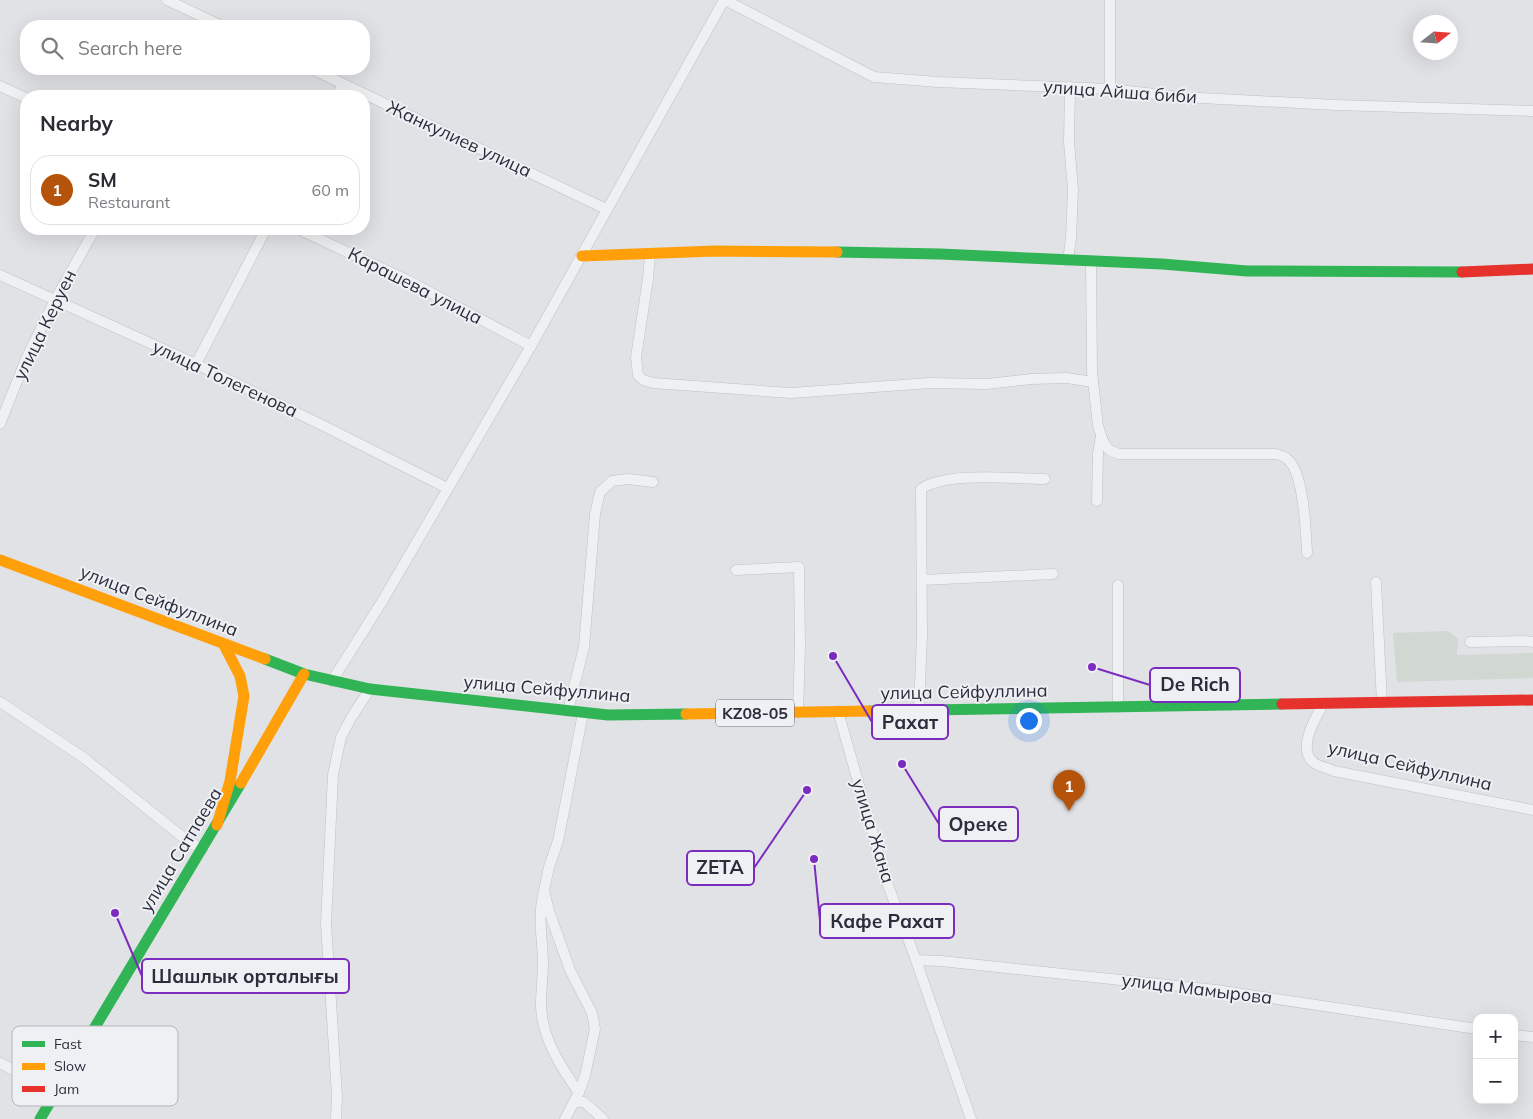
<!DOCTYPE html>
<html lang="en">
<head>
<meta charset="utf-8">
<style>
  :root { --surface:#fff; --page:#f2f2f3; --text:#2b2b33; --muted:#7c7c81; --line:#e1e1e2; --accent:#b45309 }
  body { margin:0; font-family:Mulish,sans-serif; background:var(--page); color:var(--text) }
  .controls { position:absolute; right:15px; bottom:15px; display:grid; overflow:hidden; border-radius:10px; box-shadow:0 5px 20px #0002 }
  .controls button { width:45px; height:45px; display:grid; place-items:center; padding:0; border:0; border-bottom:1px solid var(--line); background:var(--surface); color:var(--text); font:25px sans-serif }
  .compass { position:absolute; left:1413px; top:15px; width:45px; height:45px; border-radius:50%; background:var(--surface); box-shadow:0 5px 20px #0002; rotate:73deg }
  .you { position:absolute; left:1028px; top:720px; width:18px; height:18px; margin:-12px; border:4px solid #fff; border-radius:50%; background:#1a73e8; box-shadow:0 0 0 8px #1a73e833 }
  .badge { display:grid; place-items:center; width:32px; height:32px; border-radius:50%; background:var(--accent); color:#fff; font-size:16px; font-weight:700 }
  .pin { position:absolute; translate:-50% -41px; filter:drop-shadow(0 1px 2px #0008) }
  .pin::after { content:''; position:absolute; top:26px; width:18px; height:15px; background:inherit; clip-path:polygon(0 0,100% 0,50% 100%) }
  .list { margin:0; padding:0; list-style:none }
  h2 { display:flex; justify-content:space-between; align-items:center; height:65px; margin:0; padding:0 20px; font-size:21px }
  h2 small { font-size:16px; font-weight:400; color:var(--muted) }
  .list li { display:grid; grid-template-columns:32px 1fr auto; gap:15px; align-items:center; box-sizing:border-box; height:70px; margin:0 10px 10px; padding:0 10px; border:1px solid var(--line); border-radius:20px }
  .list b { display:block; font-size:19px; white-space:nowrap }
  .list p { margin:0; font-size:16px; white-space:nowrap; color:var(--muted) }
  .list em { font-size:16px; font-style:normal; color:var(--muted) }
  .icon { flex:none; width:28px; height:28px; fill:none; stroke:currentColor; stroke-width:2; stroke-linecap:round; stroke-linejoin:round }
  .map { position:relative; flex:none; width:1533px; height:1119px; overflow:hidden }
  .search { position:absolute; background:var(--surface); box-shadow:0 5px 20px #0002; left:20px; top:20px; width:350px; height:55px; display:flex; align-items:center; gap:12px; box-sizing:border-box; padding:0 18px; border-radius:20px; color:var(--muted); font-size:19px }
  .panel { position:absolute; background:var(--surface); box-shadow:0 5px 20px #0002; left:20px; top:90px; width:350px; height:145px; border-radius:20px }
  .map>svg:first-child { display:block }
</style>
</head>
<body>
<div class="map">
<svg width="1533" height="1119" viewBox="0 0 1533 1119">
  <rect width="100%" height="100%" fill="#e1e2e5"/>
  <polygon fill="#d0d8d1" points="1448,631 1458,639 1457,655 1533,653 1533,678 1397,682 1393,633"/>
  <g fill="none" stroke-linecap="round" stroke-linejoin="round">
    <defs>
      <g id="street">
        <polyline points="167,0 222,26"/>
        <polyline points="725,0 874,77 938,82 1110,89 1182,97 1336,105 1533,111"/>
        <polyline points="1110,0 1110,89"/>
        <polyline points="312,69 606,209"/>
        <polyline points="0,86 26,98"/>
        <polyline points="337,96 343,84"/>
        <polyline points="298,229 407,280 531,346"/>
        <polyline points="650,254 648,279 636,357 638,375 643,380 653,383 791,393 930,383 987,384 1031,379 1067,378 1093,382"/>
        <polyline points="1068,261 1071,238 1073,190 1069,142 1070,87"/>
        <path d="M1091,262L1092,372L1098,426L1103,441L1109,450L1119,454H1276C1279,455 1284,456 1287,459C1304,471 1306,532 1307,553"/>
        <polyline points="0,275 196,364 324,426 447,488"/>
        <polyline points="196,364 266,229"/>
        <polyline points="0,424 26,359 55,300 95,229"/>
        <polyline points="1097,501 1098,453 1101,436"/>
        <polyline points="736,570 799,567 800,646 798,712"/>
        <polyline points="922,580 1053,574"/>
        <polyline points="1376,582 1382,703"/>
        <polyline points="1470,642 1524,641 1533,642"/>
        <polyline points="332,681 383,600 531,346 724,0"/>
        <polyline points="0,702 84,758 180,835 202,850"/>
        <path d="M1323,704C1316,717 1297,748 1313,762C1317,766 1328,768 1334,771L1533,810"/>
        <polyline points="1118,707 1118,585"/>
        <path d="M919,710L922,635L921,489C947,471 1013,479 1045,479"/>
        <polyline points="568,711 584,647 595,514 600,492 612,481 628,479 653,482"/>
        <polyline points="838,711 885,877 916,960 971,1119"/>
        <path d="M543,895C538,919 542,936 543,960C543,975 541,990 541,1006C542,1038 561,1067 579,1093"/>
        <polyline points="916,960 941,961 1216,990 1477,1029"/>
        <polyline points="1514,1035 1533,1037"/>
        <polyline points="0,1063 56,1093"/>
        <polyline points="573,1104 577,1102 584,1102 603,1119"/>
        <polyline points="336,1119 337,1096 326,924 333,775 341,737 351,718 370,689"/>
        <polyline points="565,1119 580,1090 585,1076 595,1029 592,1013 570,970 549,911 544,891 549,867 558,841 564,811 583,713"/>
      </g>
    </defs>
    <use href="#street" stroke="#bfc0c3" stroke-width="11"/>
    <use href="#street" stroke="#eff0f2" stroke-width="10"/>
    <g stroke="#30b455" stroke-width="11">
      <polyline points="837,252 940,254 1162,264 1247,271 1462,272"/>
      <polyline points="265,659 304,674 370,689 608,715 686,714"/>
      <polyline points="870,711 1282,704"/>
      <polyline points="40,1119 241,783"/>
    </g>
    <g stroke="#ff9f0a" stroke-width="11">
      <polyline points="582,256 715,251 837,252"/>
      <polyline points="0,560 265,659"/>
      <polyline points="686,714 870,711"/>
      <polyline points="241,783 304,674"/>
      <polyline points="217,825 230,781 244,696 240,676 224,645"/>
    </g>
    <g stroke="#e5322d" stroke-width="11">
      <polyline points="1462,272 1533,269"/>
      <polyline points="1282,704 1533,700"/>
    </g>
  </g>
  <g text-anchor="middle" stroke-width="4" stroke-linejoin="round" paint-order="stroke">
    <rect fill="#eef0f4" stroke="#656873" stroke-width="1" x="716" y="699.5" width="78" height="27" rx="4"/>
    <g font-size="16" font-weight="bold" fill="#2a2e3c">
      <text x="755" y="719">KZ08-05</text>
    </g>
    <g font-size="18" fill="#2a2e3c" stroke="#eef0f4">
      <text transform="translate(1120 92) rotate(4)" y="6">улица Айша биби</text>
      <text transform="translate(459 139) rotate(25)" y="6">Жанкулиев улица</text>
      <text transform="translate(415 286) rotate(27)" y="6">Карашева улица</text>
      <text transform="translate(45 325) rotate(-64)" y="6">улица Керуен</text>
      <text transform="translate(225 379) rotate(25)" y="6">улица Толегенова</text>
      <text transform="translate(159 601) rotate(21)" y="6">улица Сейфуллина</text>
      <text transform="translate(547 689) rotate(5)" y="6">улица Сейфуллина</text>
      <text transform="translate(964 692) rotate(-1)" y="6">улица Сейфуллина</text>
      <text transform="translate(1410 766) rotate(13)" y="6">улица Сейфуллина</text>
      <text transform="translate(873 831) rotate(73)" y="6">улица Жана</text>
      <text transform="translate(181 850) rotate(-59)" y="6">улица Сатпаева</text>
      <text transform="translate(1197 989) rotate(7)" y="6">улица Мамырова</text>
    </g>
  </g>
  <rect x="12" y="1026" width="166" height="80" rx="8" fill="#eef0f4" stroke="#b3b6bd" stroke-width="1"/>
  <rect x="22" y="1041" width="23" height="6" fill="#30b455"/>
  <rect x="22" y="1063" width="23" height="7" fill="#ff9f0a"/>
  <rect x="22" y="1086" width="23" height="6" fill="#e5322d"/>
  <g font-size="14" fill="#2a2e3c">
    <text x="54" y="1049">Fast</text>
    <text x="54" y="1071">Slow</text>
    <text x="54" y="1094">Jam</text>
  </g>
  <path fill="none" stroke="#7b2cbf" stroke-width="2" d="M1092 667L1150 685M833 656L872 722M902 764L939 824M807 790L754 868M814 859L820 921M115 913L142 976"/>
  <g fill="#7b2cbf" stroke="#eef0f4" stroke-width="2">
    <circle cx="1092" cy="667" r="5"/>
    <circle cx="833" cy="656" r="5"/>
    <circle cx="902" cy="764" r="5"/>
    <circle cx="807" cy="790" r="5"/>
    <circle cx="814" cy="859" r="5"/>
    <circle cx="115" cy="913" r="5"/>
  </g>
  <g fill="#eef0f4" stroke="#7b2cbf" stroke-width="2">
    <rect x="1150" y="668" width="90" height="34" rx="5"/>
    <rect x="872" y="705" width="76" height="34" rx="5"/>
    <rect x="939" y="807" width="79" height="34" rx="5"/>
    <rect x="687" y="851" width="67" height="34" rx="5"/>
    <rect x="820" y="904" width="134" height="34" rx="5"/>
    <rect x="142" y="959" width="207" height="34" rx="5"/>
  </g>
  <g font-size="19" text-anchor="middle" font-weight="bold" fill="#2a2e3c">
    <text x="1195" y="691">De Rich</text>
    <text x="910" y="729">Рахат</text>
    <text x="978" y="831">Ореке</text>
    <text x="720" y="874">ZETA</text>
    <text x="887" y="928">Кафе Рахат</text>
    <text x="245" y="983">Шашлык орталығы</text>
  </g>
</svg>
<div class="controls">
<button>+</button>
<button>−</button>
</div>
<svg class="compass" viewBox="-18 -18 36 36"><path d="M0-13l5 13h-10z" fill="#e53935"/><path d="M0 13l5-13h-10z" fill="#7c7c81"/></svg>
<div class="you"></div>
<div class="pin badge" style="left:1069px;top:811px">1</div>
<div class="search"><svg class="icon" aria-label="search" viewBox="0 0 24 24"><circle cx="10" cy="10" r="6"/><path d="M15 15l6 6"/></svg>Search here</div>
<section class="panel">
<h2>Nearby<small></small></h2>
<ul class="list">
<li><span class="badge">1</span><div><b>SM</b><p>Restaurant</p></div><em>60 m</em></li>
</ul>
</section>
</div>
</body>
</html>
